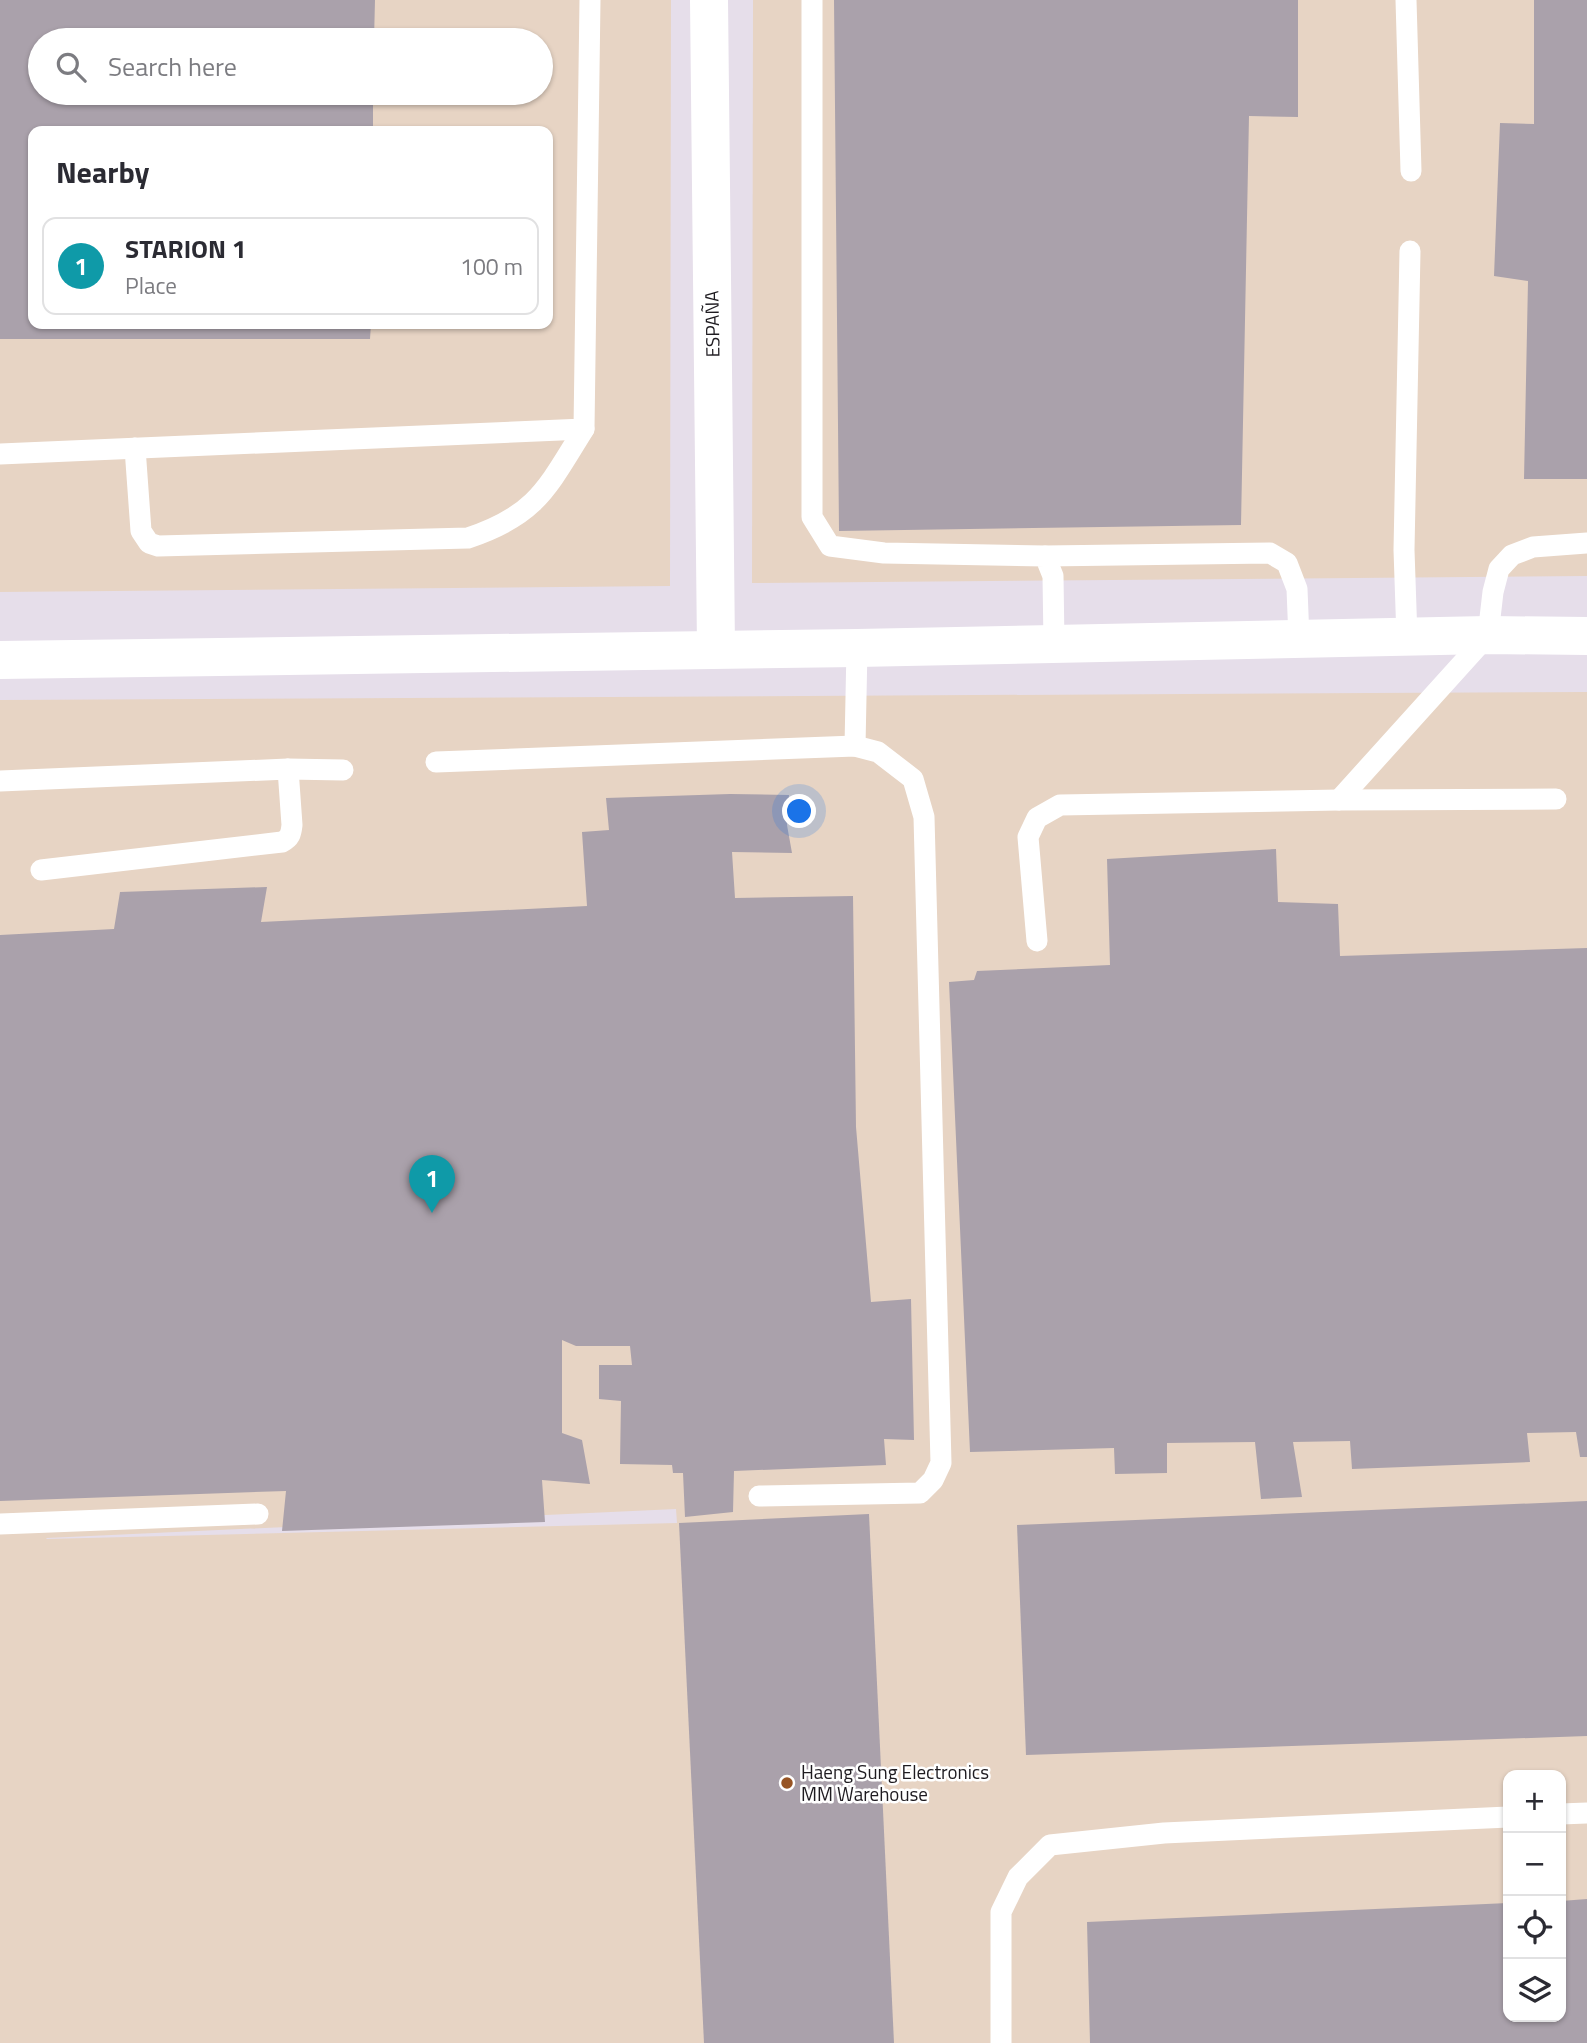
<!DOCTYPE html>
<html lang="en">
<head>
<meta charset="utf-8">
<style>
  :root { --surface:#fff; --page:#f7f7f7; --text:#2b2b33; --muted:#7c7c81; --line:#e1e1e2; --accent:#d93025 }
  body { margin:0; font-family:"Titillium Web",sans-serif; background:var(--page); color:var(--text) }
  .controls { position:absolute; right:21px; bottom:21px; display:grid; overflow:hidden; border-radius:14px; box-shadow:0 2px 5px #0004 }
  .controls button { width:63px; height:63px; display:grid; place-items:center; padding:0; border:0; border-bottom:2px solid var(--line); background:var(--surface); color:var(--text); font:35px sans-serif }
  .you { position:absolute; left:800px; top:812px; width:24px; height:24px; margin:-18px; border:5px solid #fff; border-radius:50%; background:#1a73e8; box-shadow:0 0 0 10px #1a73e833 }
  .badge { display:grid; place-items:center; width:46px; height:46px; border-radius:50%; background:var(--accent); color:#fff; font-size:23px; font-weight:700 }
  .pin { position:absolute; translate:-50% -58px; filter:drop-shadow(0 2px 4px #0008) }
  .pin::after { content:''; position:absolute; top:37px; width:24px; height:21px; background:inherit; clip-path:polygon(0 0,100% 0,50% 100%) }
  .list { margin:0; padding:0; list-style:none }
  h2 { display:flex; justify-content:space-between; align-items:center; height:91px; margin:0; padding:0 28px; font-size:30px }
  h2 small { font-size:23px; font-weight:400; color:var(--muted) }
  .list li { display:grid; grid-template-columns:46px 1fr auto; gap:21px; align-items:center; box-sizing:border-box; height:98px; margin:0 14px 14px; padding:0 14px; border:2px solid var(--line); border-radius:14px }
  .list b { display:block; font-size:26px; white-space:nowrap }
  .list p { margin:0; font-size:23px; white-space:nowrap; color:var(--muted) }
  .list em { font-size:23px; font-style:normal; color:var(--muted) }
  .icon { flex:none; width:38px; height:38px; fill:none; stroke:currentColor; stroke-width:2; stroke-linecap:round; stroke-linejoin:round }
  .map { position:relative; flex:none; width:1587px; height:2043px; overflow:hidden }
  .search { position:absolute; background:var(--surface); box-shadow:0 2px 5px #0004; left:28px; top:28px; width:525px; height:77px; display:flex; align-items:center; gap:18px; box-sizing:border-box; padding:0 24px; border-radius:38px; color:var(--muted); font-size:26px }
  .panel { position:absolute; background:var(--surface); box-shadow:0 2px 5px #0004; left:28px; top:126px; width:525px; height:203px; border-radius:14px }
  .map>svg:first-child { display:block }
</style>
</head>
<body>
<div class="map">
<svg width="1587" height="2043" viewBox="0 0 1587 2043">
  <rect width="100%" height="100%" fill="#e6deea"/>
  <g fill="#e7d4c4" fill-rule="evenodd">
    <path d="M0,0H671L670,586L0,592ZM40,40H541V93H40ZM33,131H548V324H33Z"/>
    <polygon points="753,0 1587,0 1587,576 752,583"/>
    <path d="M1587,692V2043H0V700ZM676,1509L677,1523L46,1539L47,1538ZM1508,1775H1561V2017H1508Z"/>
  </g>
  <g fill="#aaa1ab">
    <polygon points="0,0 375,0 374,40 40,40 40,93 373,93 373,131 33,131 33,324 371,324 370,339 0,339"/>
    <polygon points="834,0 1298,0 1298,117 1249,116 1241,525 839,531"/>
    <polygon points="1534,0 1587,0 1587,479 1524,479 1528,281 1494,276 1500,123 1534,124"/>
    <polygon points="730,794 789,795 787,825 792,853 732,852 735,898 853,896 856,1127 871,1302 911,1299 914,1440 884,1439 886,1465 734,1471 733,1512 685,1517 683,1473 673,1473 672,1465 620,1464 621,1401 599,1399 599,1365 632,1365 630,1346 576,1346 562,1340 562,1433 582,1440 590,1484 542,1480 545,1522 282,1531 286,1491 0,1501 0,935 114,929 120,892 267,887 261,922 587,906 582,832 609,830 606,798"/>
    <polygon points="1276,849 1278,902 1338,904 1340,956 1587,948 1587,1457 1580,1457 1576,1432 1527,1433 1530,1462 1352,1469 1350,1441 1293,1442 1302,1497 1261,1499 1255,1442 1167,1443 1167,1473 1115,1474 1114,1448 970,1452 949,982 974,980 977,971 1110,965 1107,859"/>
    <polygon points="1587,1501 1587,1736 1026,1755 1017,1525"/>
    <polygon points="869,1514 894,2043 704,2043 679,1523"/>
    <polygon points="1587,1899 1587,2043 1090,2043 1087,1922 1508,1903 1508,2017 1561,2017 1561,1901"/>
  </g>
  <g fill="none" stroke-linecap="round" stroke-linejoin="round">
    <g stroke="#fff" stroke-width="21">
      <polyline points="812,0 812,517 830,546 884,553 1045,556 1053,576 1054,644"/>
      <polyline points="1406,0 1411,171"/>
      <path d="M135,448L141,531L149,543L158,546L468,538C537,515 547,488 584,429"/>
      <polyline points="0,454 584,429 590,0"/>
      <polyline points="1045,556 1270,553 1287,563 1297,589 1299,639"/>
      <polyline points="1407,638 1404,550 1410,251"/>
      <polyline points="855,746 857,648"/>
      <polyline points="436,762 855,746 878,752 913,779 924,817 941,1463 933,1480 920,1493 759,1496"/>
      <polyline points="0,781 288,769 343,770"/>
      <polyline points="1339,800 1488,635 1493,592 1499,569 1512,555 1533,547 1587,543"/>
      <path d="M41,870L282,842C290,838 291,834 292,825L288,769"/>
      <polyline points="1037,941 1028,837 1037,818 1060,805 1339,800 1556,799"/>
      <polyline points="0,1524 258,1514"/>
      <polyline points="1561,1814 1587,1813"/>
      <polyline points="1001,2043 1001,1912 1018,1877 1050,1845 1164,1833 1508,1817"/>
    </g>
    <polyline stroke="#fff" stroke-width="38" points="709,0 716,648"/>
    <polyline stroke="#fff" stroke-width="38" points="0,660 857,648 1488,635 1587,636"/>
  </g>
  <circle fill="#975424" stroke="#fff" stroke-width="2.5" cx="787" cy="1783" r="7"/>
  <g text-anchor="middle" stroke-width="5" stroke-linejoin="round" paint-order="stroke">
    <g font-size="19" fill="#1e1b20" stroke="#fff">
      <text transform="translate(712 324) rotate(-91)" y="7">ESPAÑA</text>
    </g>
    <g font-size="19" fill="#1e1b20" stroke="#fff" text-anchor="start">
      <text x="801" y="1779">Haeng Sung Electronics<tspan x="801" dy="22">MM Warehouse</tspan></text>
    </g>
  </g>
</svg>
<div class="controls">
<button>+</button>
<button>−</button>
<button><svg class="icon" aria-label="locate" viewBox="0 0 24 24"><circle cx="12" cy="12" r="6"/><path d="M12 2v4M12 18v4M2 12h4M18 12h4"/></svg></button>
<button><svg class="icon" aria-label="layers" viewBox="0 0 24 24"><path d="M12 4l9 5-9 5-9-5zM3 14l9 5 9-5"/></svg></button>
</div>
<div class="you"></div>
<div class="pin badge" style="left:432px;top:1213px;background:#0f9aa8">1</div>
<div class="search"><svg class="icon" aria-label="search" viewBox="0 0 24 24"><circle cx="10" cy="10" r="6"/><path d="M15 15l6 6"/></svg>Search here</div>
<section class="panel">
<h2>Nearby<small></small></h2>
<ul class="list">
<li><span class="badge" style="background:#0f9aa8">1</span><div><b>STARION 1</b><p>Place</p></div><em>100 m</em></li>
</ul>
</section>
</div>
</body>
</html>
